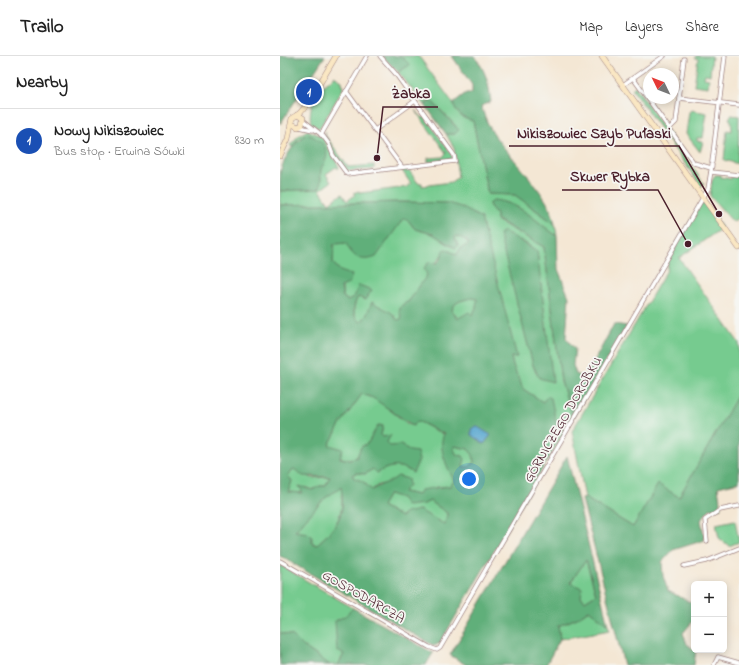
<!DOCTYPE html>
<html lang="en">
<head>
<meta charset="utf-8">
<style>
  :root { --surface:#fff; --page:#f6f6f6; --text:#222; --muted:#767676; --line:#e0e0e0; --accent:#2563eb }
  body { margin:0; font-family:"Indie Flower",sans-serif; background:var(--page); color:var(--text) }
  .controls { position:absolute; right:12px; bottom:12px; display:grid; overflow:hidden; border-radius:6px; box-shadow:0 2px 10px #0003 }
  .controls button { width:36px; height:36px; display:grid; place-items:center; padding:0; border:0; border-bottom:1px solid var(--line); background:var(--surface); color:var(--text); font:20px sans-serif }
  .compass { position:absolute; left:363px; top:12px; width:36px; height:36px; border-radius:50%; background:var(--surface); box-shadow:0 2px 10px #0003; rotate:313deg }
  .you { position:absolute; left:189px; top:423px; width:14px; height:14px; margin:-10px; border:3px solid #fff; border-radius:50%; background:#1a73e8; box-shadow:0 0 0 6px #1a73e833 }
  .badge { display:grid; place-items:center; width:26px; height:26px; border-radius:50%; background:var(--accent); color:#fff; font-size:13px; font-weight:700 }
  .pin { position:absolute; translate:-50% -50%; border:2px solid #fff; box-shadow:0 1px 4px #0006 }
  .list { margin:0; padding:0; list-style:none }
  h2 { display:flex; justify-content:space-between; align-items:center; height:52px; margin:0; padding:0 16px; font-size:17px }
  h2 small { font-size:13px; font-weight:400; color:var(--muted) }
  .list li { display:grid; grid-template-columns:26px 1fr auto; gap:12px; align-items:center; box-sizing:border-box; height:64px; padding:0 16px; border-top:1px solid var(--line) }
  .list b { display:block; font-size:15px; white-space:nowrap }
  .list p { margin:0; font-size:13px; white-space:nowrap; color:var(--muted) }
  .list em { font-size:13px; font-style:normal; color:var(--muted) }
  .map { position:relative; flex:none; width:459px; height:609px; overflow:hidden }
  header { display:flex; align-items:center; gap:24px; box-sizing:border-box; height:56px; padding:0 20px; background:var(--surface); border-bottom:1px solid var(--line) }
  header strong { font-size:19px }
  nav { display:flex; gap:22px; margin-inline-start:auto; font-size:14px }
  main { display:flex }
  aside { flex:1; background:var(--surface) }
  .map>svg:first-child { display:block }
</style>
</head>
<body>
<header>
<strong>Trailo</strong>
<nav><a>Map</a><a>Layers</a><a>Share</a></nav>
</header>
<main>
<aside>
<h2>Nearby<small></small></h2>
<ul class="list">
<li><span class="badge" style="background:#1a4fb4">1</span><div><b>Nowy Nikiszowiec</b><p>Bus stop · Erwina Sówki</p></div><em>830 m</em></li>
</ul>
</aside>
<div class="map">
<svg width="459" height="609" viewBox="0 0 459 609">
  <rect width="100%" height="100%" fill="#f6f6f2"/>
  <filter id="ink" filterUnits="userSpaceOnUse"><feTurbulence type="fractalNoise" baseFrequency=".025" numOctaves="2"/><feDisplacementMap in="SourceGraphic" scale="8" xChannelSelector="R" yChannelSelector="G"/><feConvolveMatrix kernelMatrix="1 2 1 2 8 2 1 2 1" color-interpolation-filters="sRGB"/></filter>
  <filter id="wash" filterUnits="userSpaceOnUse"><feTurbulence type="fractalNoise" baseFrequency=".012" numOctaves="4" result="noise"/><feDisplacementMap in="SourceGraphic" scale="16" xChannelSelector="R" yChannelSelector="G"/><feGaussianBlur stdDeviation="0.9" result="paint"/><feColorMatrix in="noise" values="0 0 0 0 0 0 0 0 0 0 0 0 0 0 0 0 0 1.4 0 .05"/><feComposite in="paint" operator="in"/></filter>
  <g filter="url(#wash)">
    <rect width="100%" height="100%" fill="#f4e7d4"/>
    <g fill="#76cb8f" stroke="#60755d" fill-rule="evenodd">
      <path d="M121,0H137L140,2L173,47C178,59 180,62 193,65L208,138L235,139L275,168L277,180C255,165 240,146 213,144L209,149L216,158V164L264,191L281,325L293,362L273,395L271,393L278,376L263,346L243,333C239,322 233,313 231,301H236L201,162L168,147L120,146L0,149V135L39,133C46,113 31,98 20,81L12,91L10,89L19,79L28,74L42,81L59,111L58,113L56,111L46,118L51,126L40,134L49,147L62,138L67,145L75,139L73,137L79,135L80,137L128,131V129L131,128L121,113H128L138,127H142V130L171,126L178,121L174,92L166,78H175L176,70L151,44L148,45L145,49L118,16L129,9ZM220,178L242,185L257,195L272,326L256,317L253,309Z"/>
      <polygon points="416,0 432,0 430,19 425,18 424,22 429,23 428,31 414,29 418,3 415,2"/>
      <path d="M54,20L62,25L63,33L39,73L31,67C28,55 34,40 42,31C46,27 51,25 54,20Z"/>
      <polygon points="355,30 424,128 421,130 352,33"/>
      <polygon points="135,54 143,62 145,61 172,99 172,103 148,106 148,102 163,101 166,97"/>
      <polygon points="411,54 427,57 423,82 417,82 417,85 423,86 420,96 406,78 409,56"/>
      <polygon points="451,59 459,60 458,108 444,104 447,74 452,75 451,64 449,63"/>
      <path d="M46,75L45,79L68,111L94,109V113L66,115C61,108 41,83 46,75Z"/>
      <polygon points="435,119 441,119 441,121 451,123 452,120 459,121 459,162 453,166 430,140 432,125"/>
      <polygon points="421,147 425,147 442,172 399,202 459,287 459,337 399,441 378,429 353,471 305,442 292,375 387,214 388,205"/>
      <path d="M123,163H127L135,173L153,178L168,188L176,192L178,190L175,182L176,180L186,184L189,188L180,193L177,199L166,193L129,245L122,249L119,255L122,262L119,264L116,263L114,259L86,260L81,266L77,264C73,255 73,250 78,241L89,240L74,241L69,245L63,241L60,215L53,207L54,188L66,187L117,169Z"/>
      <path d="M192,242L198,243L196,252L192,260L178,263L172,254C174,245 183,244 192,242Z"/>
      <path d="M82,338L93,341L128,368L133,370L138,365L164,379L168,409L174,425L170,430L157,431L139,439L123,436L109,427L98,429L92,434L82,425L74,422L72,419L76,417L85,418L93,413L97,417C110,409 120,408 133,417L130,395L122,389L110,391L107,386L106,379L103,381L101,379L103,370L99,369L88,387L81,391L77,401C63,407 57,399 49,389L61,367Z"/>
      <polygon points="174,390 188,393 194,399 194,406 190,411 183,411 183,400 177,399 174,394"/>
      <polygon points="14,413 32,422 51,421 45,430 40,430 32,434 26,431 23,437 8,436 12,425 8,420 12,414"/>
      <path d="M61,430C65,460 57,471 36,489L21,477L15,475L44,443Z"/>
      <polygon points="109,438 144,448 150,445 167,457 167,461 164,469 139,454 121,461 102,450"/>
      <polygon points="455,464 459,486 449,490 439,482 436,468"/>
      <polygon points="306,504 316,538 305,545 290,527"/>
      <polygon points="0,509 73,552 65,560 64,598 58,609 50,609 24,591 13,580 0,577"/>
      <polygon points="309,554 328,569 330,574 280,583 278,570 297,562"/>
    </g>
    <g fill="#60af7a" stroke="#556752" fill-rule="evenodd">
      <polygon points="0,0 45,0 0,68"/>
      <polygon points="102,0 121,0 130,9 118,16"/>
      <path d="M172,0H194C206,14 209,28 211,46L201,50C205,61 210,75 218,84C234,106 271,140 275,168L235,139L208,138L193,65C180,61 178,59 173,47L186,37H192V29Z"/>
      <polygon points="151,44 179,74 175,78 166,78 145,49"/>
      <path d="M27,78C37,81 50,91 46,103C45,107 41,111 41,114C40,123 42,124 39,133L0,135C0,129 0,119 1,113C5,101 15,84 27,78Z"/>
      <path d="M213,144C240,146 255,165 277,180L278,213L289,241L286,282L295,293L293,309L296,318L305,322L334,268L347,270L293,362L281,325L264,191L216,163V158L209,149Z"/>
      <path d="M120,146L168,147L181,151L201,162L237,301H231C233,313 239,322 243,333L263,346L267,340L271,342L278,376L271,393L273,395L160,587L154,590L0,500V149ZM123,163H127L135,173L153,178L168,188L176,192L178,190L175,182L176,180L186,184L189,188L180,193L177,199L166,193L163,194L161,203L157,207L149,206L144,212L147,219L129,245L122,249L119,255L122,262L119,264L116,263L112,257L92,246L86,260L81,266C71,261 73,249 78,241L85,244L92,234L79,229L74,241L68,245L63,241L61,231L69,228L72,219L60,215L53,207L54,188L66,187C72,201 81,207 96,201ZM192,242L197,243L196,252L192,259L189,256L177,263L172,254C174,245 183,244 192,242ZM82,338L93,342L133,370L138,365L164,378C157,392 168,412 174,425L170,430L140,434L138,439L123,436L129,429L128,423L118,420C110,427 100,428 92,434L82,425L74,422L72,419L76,417L85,418L93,413L97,417C110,409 121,408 133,417L139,404L137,396L130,395L122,389L110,390L107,386L111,379L103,381L101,379L103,370L98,369L88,387L81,391L77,401L70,404L60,402L63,393L49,389L61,367ZM174,390L188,393L193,399L194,406L190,411H183L185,403L183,400L177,399L174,394ZM14,413L23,420L50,421L45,430H40L32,434L19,430L23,437L8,436L12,425L8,420L12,414ZM61,431C66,460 57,471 36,489L32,487V481L28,477L15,475L44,443ZM109,438L121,442L127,450L144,448L150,445L167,457V461L164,468L139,454L126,457L121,461L102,450Z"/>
      <polygon points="224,175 257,195 273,326 259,322 253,309 219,178"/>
      <polygon points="459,337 459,426 438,431 441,452 430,453 421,464 425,484 393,494 382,506 383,520 388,535 414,548 414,564 403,577 407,588 416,595 414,609 344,609 302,443 305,442 353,471 378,428 399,441"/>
      <path d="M287,400L328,569L309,554L297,562L278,570L280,583L266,609H186L170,599ZM306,504L316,538L305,545L301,541L302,532L290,527Z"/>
      <polygon points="73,552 153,597 146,609 58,609 64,598 57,595 55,565 65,560"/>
      <polygon points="0,577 13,580 24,591 50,609 0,609"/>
    </g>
    <polygon fill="#55a5cf" stroke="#50627d" points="196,370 211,379 204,388 191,379 191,373"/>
  </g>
  <g filter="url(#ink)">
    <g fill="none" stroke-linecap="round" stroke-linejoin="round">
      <defs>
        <g id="street">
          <polyline points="353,22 414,107 431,112"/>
          <polyline points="343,29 384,0"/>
          <polyline points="66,35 122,111"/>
          <polyline points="399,42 459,49"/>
          <polyline points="23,64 43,80 49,88 53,99 67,118 175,105 174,99 115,17 100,0"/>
          <polyline points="20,71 33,74"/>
          <polyline points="389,73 396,66 404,3"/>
          <polyline points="95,74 135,45"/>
          <polyline points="41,79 87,0"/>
          <polyline points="432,106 445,0"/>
          <polyline points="431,116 459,119"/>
          <polyline points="427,485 425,464 440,454 459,450"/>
          <polyline points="0,505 149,591 157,594 160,592 428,133 432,109"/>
          <polyline points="404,510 427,505 459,492"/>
          <polyline points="434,609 438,601 459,607"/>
        </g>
        <g id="secondary">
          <polyline points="322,0 459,192"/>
          <polyline points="12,68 18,71 22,69 23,62 17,59"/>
          <polyline points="0,100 8,83 12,62 19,58 27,49 56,0"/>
        </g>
      </defs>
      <use href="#street" stroke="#9f8380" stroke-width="5"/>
      <use href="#secondary" stroke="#9f8380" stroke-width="6"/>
      <use href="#street" stroke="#fff" stroke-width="3.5"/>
      <use href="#secondary" stroke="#fae7c3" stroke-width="5"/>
    </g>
  </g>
  <g text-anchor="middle" stroke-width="3.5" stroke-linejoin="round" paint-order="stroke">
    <g font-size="14" fill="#4a1f2b" stroke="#f6f6f2">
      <text transform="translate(282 363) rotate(-60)" y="5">GÓRNICZEGO DOROBKU</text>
      <text transform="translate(84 540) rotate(30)" y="5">GOSPODARCZA</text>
    </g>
  </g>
  <path fill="none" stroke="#4a1f2b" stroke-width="1.5" d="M97 102L103 51H158M439 158L399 90H229M408 188L378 134H282"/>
  <g fill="#4a1f2b" stroke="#f6f6f2" stroke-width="1.5">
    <circle cx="97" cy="102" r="4"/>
    <circle cx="439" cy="158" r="4"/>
    <circle cx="408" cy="188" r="4"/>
  </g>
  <g font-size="15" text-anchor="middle" font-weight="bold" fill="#4a1f2b" stroke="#f6f6f2" stroke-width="3.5" stroke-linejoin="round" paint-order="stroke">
    <text x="131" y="42">Żabka</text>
    <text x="314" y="82">Nikiszowiec Szyb Pułaski</text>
    <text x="330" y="125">Skwer Rybka</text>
  </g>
</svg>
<div class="controls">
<button>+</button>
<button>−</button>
</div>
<svg class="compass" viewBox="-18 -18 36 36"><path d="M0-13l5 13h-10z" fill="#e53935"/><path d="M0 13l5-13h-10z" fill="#767676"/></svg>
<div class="you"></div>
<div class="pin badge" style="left:29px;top:36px;background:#1a4fb4">1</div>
</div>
</main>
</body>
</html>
